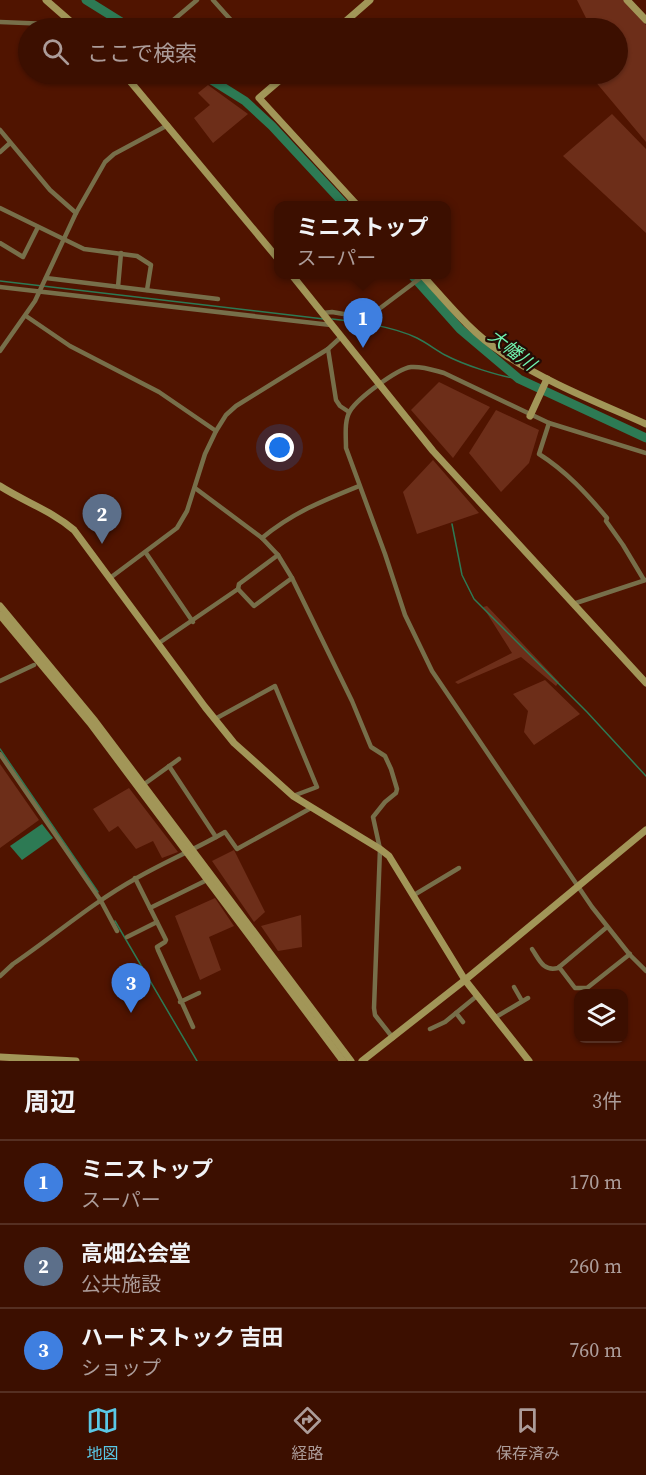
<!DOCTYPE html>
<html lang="ja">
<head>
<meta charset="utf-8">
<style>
  :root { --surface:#3c0f00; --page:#43180a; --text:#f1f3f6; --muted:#ac9c99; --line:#552f22; --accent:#5ac8e6 }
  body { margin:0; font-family:"Source Serif 4","Noto Sans JP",serif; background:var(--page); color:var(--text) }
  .controls { position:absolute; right:18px; bottom:18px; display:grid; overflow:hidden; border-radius:12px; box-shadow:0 2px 4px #0004 }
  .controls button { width:54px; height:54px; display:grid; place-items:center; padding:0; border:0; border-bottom:2px solid var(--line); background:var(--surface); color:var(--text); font:30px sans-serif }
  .you { position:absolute; left:280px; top:448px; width:21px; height:21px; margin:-15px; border:4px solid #fff; border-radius:50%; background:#1a73e8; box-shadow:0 0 0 9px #1a73e833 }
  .badge { display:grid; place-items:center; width:39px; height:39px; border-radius:50%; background:var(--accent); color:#fff; font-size:20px; font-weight:700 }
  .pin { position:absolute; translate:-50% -50px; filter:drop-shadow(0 2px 3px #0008) }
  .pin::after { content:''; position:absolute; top:32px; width:21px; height:18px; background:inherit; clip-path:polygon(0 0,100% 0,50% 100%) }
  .popup { position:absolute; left:274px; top:201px; width:177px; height:78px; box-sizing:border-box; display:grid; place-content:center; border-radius:12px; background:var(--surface); filter:drop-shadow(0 2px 4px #0005); font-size:20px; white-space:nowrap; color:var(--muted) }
  .popup b { font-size:22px; color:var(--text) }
  .popup::after { content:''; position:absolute; left:50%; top:100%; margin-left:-12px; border:12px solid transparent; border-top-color:var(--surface) }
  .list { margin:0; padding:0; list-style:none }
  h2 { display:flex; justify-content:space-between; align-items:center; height:78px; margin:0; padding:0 24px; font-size:26px }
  h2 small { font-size:20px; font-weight:400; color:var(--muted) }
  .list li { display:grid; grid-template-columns:39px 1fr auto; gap:18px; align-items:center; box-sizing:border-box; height:84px; padding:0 24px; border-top:2px solid var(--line) }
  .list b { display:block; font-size:22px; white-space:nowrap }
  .list p { margin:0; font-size:20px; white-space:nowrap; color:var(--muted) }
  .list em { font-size:20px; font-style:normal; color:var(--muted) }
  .icon { flex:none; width:33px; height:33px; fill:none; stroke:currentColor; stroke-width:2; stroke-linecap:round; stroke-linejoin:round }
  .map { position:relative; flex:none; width:646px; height:1061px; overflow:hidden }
  .search { position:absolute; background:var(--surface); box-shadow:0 2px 4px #0004; left:18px; right:18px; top:18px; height:66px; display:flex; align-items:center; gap:15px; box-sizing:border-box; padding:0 21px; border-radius:33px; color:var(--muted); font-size:22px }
  .sheet { height:330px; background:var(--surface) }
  nav { display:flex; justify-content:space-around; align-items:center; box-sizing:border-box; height:84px; border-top:2px solid var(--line); background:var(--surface); font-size:16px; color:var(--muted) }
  nav a { display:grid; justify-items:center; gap:3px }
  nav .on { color:var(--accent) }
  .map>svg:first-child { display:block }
</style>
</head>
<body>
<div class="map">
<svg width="646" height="1061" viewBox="0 0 646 1061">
  <rect width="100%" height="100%" fill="#501400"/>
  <g fill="#6d2e19">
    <polygon points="577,0 625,0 646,25 646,142 589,74 618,74 618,28 582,28 588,22"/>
    <polygon points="208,85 248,114 213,143 194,118 210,105 198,93"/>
    <polygon points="612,114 646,149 646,233 563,156"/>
    <polygon points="439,382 490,407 453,458 411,410"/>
    <polygon points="496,410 539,430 529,463 501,492 469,453"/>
    <polygon points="433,460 479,513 417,534 403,492"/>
    <polygon points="487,606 559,682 556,686 521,657 458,684 455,682 512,653 483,607"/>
    <polygon points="545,680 580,714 534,745 524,732 528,711 513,694"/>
    <polygon points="0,764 39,820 0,848"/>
    <polygon points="129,788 178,852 162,858 153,841 136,849 118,826 109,832 93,809"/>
    <polygon points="234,850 265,912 254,922 212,861"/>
    <polygon points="215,898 234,926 209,937 221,970 200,980 175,916"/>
    <polygon points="301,915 302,947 278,951 261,926"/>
  </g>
  <polygon fill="#2d7a54" points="42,824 53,838 22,860 10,846"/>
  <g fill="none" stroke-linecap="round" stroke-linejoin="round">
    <g stroke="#2d7a54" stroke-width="1.5">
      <polyline points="0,281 324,319"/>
      <path d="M332,319C359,322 392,326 417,338C427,343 436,350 445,355C464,365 498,376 519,379"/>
      <polyline points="452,524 462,575 474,599 587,712 646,776"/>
      <polyline points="0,749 98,892"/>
      <polyline points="115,921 197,1061"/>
    </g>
    <g stroke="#2d7a54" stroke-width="9">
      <polyline points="86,0 131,28"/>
      <polyline points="202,74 245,101 272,126 346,206"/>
      <polyline points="411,274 460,329 519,379 646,438"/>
    </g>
    <g stroke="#776f4a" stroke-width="4.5">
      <polyline points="213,0 238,28"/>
      <polyline points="0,22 74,25"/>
      <polyline points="164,28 197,0"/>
      <polyline points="0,130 50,190 76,213"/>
      <polyline points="0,152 10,143"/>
      <polyline points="0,208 84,249 137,256 151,265 147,290"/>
      <polyline points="0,243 23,257 38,227"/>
      <polyline points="46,278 218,299"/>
      <polyline points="0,287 331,325"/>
      <polyline points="118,287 121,253"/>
      <polyline points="323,313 332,312 367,318 423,276"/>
      <polyline points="26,316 70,346 159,392 216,431"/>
      <polyline points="328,349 336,400 340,406 349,412"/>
      <polyline points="0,351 35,301 76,213 105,162 114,154 168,125"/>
      <path d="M549,423L539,454C566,471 587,494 607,518L606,521L623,545L644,580"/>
      <path d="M646,453L549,423L444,373C433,370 423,366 411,367C397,369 358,398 350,411C344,421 346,436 346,448L385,554L405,615L432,671L592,907L630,955L646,971"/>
      <polyline points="195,488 262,538 278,555 292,578 352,701 371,747 385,756 391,769 397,789 396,793 385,802 373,817 380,849 374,1008 375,1015 393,1038"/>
      <path d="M262,538C292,513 322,501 359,486"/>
      <polyline points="146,553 193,622"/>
      <polyline points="110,578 177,528 187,511 205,454 216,431 226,415 236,406 328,349 341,337"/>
      <polyline points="238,589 254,606 292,578"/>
      <polyline points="573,604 646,580"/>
      <polyline points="159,643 238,589 239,584 278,555"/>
      <polyline points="0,681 34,665"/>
      <polyline points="215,719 275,686 317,787 293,796"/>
      <polyline points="0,754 101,901 117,931"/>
      <polyline points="169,766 216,837"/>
      <polyline points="143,785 179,759"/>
      <polyline points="135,878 166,940 165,942 157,947 158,950 193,1027"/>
      <polyline points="414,895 459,868"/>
      <polyline points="150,908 207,880"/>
      <polyline points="127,937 157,922"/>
      <path d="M532,949C539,959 543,972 558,968L607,927"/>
      <polyline points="559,967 575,988 587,988 630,954"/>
      <path d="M0,976L13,964C54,936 92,903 135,879C164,862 196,849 225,832L237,849L311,808"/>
      <polyline points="514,987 522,1001"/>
      <polyline points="180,1002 199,993"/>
      <polyline points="456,1013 463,1022"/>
      <polyline points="496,1017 528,998"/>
      <polyline points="430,1029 445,1022 478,995"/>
    </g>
    <g stroke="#a29658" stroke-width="7">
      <polyline points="46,0 78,28"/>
      <polyline points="627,0 646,20"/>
      <polyline points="338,28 370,0"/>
      <polyline points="124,74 279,260"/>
      <polyline points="287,74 259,98 358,206"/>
      <polyline points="291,274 433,451 646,683"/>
      <path d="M421,274C446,301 470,332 501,352C545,382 597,402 646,424"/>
      <polyline points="530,416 547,379"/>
      <path d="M0,486C25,502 52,511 74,530L205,707L234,743L293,796L380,849L389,856L465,980L529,1061"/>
      <polyline points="0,606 95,721 351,1061"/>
      <polyline points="0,615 90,723 343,1061"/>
      <polyline points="0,1057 76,1061"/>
      <polyline points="362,1061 465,980 646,830"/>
    </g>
  </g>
  <g text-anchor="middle" stroke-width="4.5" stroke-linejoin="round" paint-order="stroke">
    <g font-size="18" font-style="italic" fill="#70f4b0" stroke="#250b04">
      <text transform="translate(512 350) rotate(38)" y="6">大幡川</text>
    </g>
  </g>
</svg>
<div class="controls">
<button><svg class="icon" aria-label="layers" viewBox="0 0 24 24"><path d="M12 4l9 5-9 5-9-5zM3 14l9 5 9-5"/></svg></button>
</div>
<div class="you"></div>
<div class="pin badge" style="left:363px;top:348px;background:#3f7fe0">1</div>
<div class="popup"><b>ミニストップ</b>スーパー</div>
<div class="pin badge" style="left:102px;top:544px;background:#5c6f8a">2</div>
<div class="pin badge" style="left:131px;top:1013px;background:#3f7fe0">3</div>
<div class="search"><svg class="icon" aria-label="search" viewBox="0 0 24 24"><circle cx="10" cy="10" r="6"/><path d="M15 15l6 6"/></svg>ここで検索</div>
</div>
<section class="sheet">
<h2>周辺<small>3件</small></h2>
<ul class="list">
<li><span class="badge" style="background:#3f7fe0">1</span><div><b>ミニストップ</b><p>スーパー</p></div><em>170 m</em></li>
<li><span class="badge" style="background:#5c6f8a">2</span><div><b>高畑公会堂</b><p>公共施設</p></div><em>260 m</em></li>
<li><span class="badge" style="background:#3f7fe0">3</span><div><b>ハードストック 吉田</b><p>ショップ</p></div><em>760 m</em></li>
</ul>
</section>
<nav>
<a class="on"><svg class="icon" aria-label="map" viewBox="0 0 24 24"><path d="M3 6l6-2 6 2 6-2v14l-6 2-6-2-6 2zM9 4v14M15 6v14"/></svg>地図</a>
<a><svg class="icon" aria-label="directions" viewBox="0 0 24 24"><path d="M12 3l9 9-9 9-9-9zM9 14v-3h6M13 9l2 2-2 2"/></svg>経路</a>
<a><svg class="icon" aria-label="saved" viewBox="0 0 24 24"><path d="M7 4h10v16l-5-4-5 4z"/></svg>保存済み</a>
</nav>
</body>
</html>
